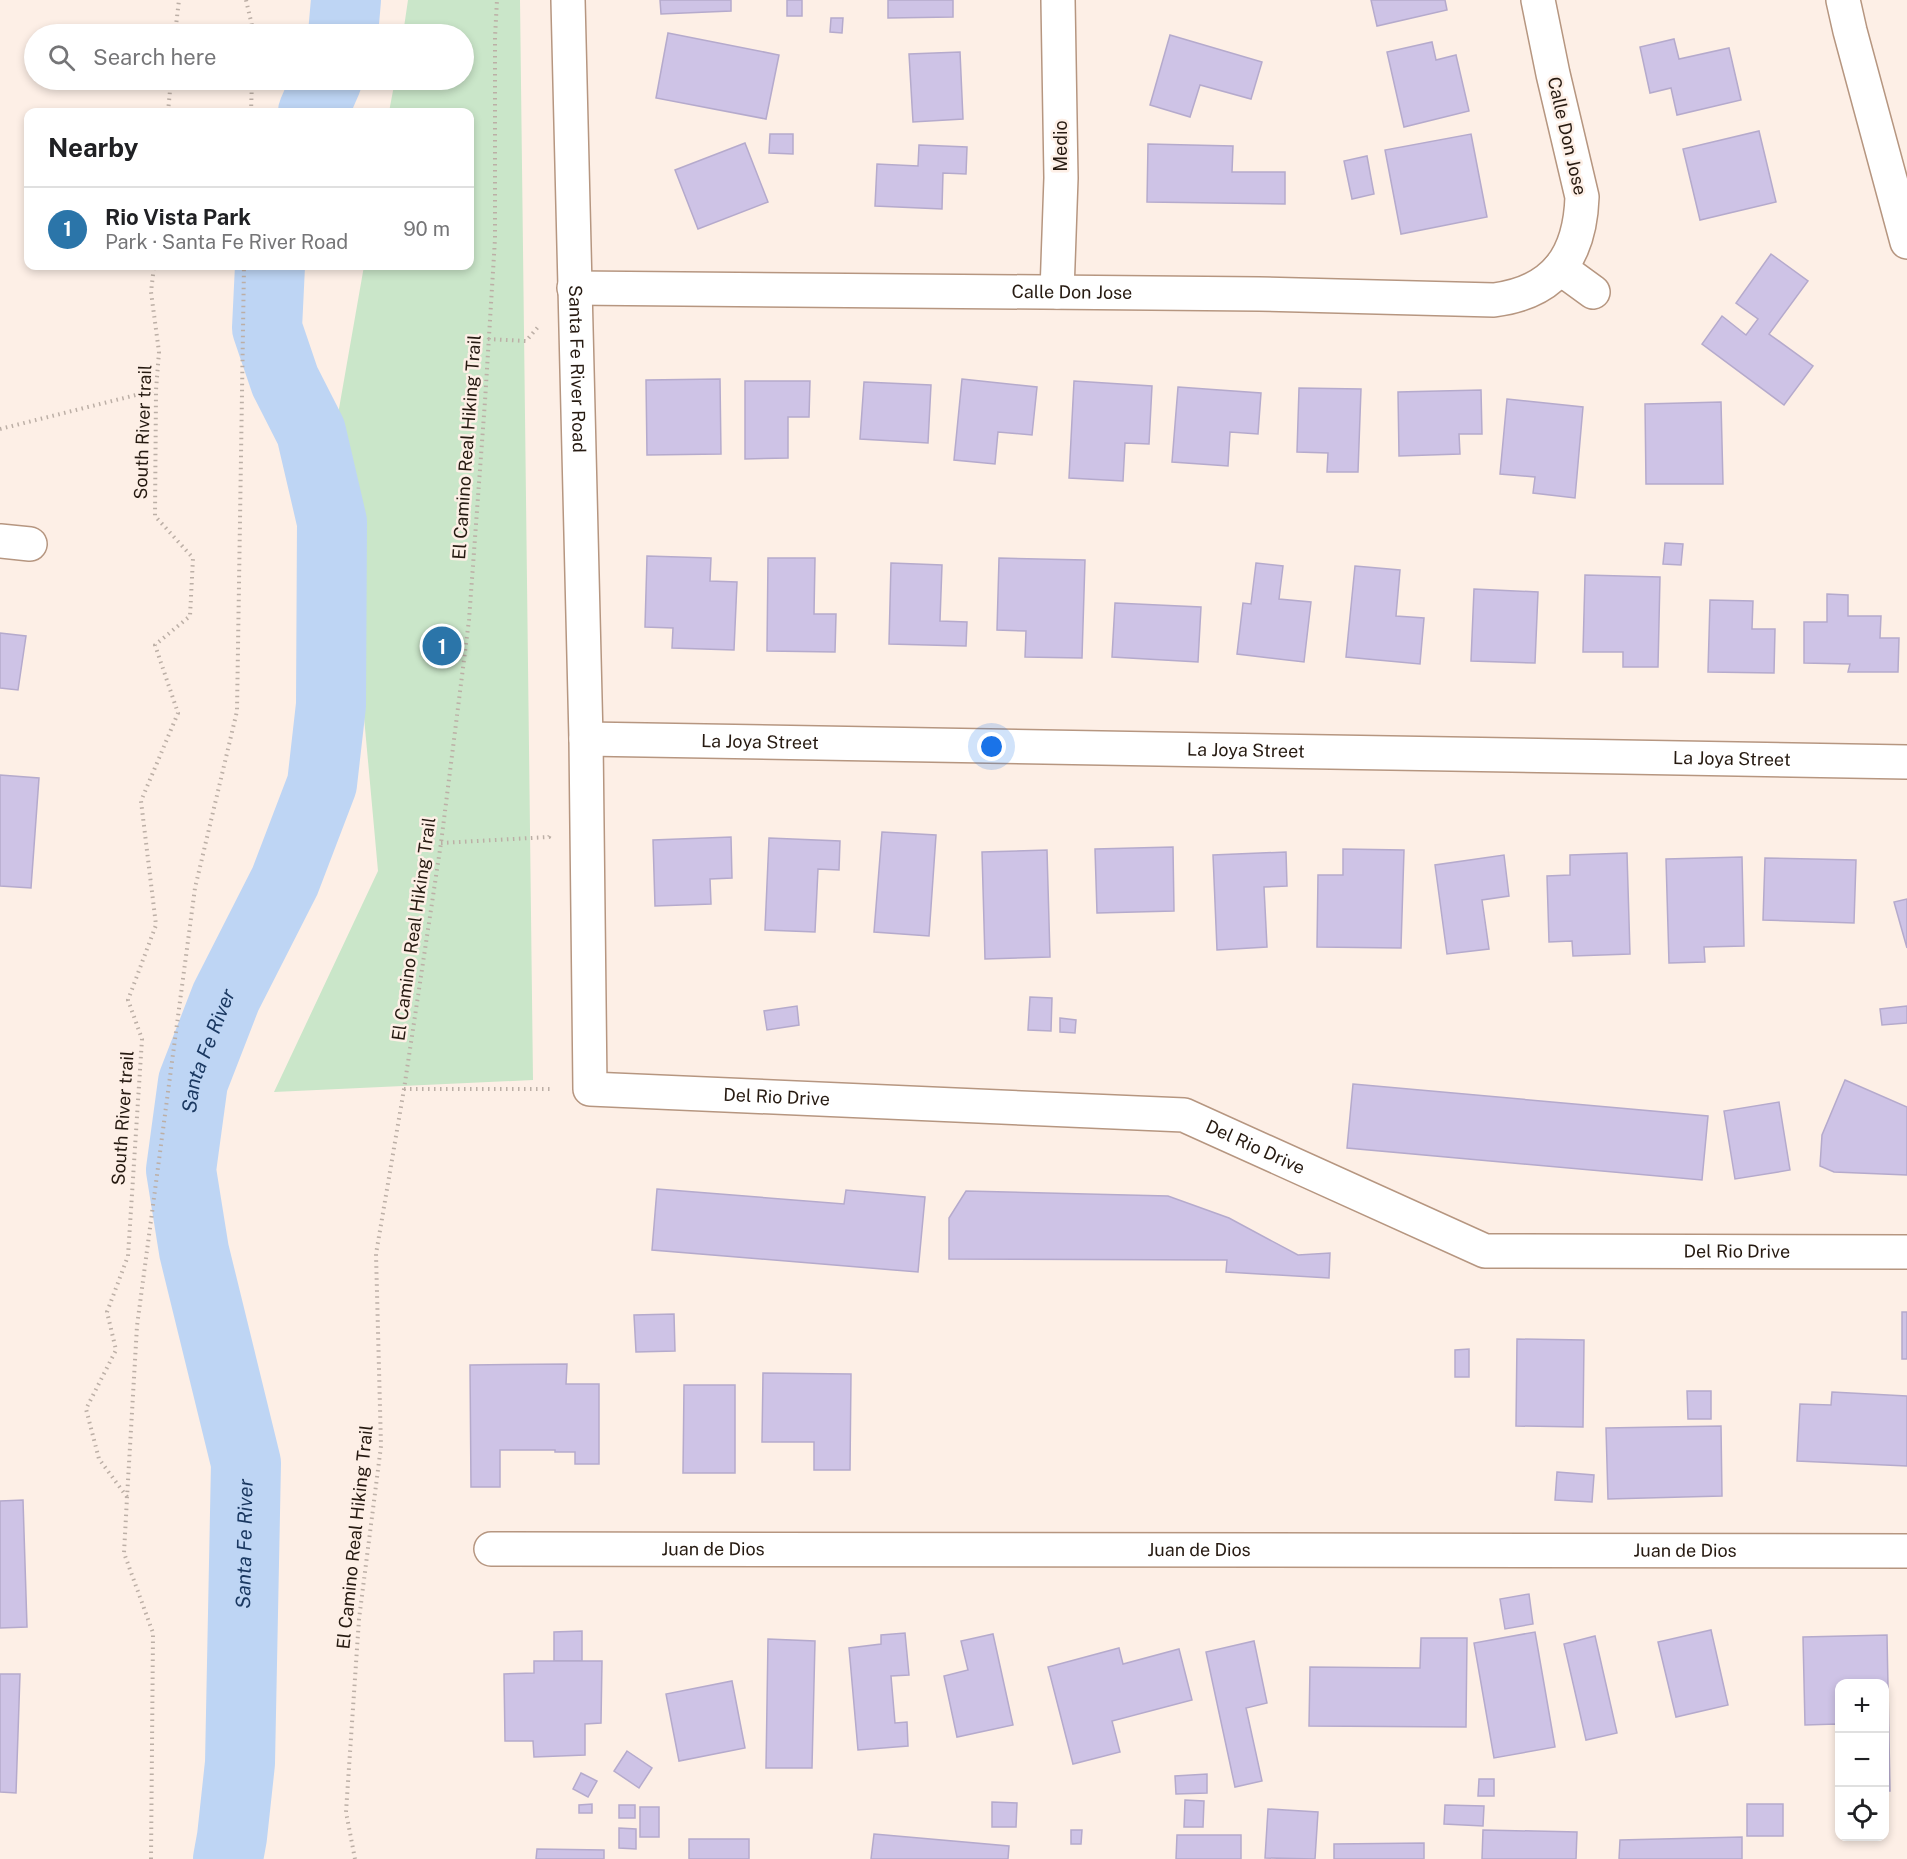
<!DOCTYPE html>
<html lang="en">
<head>
<meta charset="utf-8">
<style>
  :root { --surface:#fff; --page:#f6f6f6; --text:#202124; --muted:#757577; --line:#e0e0e0; --accent:#2b75a9 }
  body { margin:0; font-family:"Public Sans",sans-serif; background:var(--page); color:var(--text) }
  .controls { position:absolute; right:18px; bottom:18px; display:grid; overflow:hidden; border-radius:12px; box-shadow:0 3px 9px #0003 }
  .controls button { width:54px; height:54px; display:grid; place-items:center; padding:0; border:0; border-bottom:2px solid var(--line); background:var(--surface); color:var(--text); font:30px sans-serif }
  .you { position:absolute; left:992px; top:747px; width:21px; height:21px; margin:-15px; border:4px solid #fff; border-radius:50%; background:#1a73e8; box-shadow:0 0 0 9px #1a73e833 }
  .badge { display:grid; place-items:center; width:39px; height:39px; border-radius:50%; background:var(--accent); color:#fff; font-size:20px; font-weight:700 }
  .pin { position:absolute; translate:-50% -50%; border:3px solid #fff; box-shadow:0 2px 6px #0006 }
  .list { margin:0; padding:0; list-style:none }
  h2 { display:flex; justify-content:space-between; align-items:center; height:78px; margin:0; padding:0 24px; font-size:26px }
  h2 small { font-size:20px; font-weight:400; color:var(--muted) }
  .list li { display:grid; grid-template-columns:39px 1fr auto; gap:18px; align-items:center; box-sizing:border-box; height:84px; padding:0 24px; border-top:2px solid var(--line) }
  .list b { display:block; font-size:22px; white-space:nowrap }
  .list p { margin:0; font-size:20px; white-space:nowrap; color:var(--muted) }
  .list em { font-size:20px; font-style:normal; color:var(--muted) }
  .icon { flex:none; width:33px; height:33px; fill:none; stroke:currentColor; stroke-width:2; stroke-linecap:round; stroke-linejoin:round }
  .map { position:relative; flex:none; width:1907px; height:1859px; overflow:hidden }
  .search { position:absolute; background:var(--surface); box-shadow:0 3px 9px #0003; left:24px; top:24px; width:450px; height:66px; display:flex; align-items:center; gap:15px; box-sizing:border-box; padding:0 21px; border-radius:33px; color:var(--muted); font-size:22px }
  .panel { position:absolute; background:var(--surface); box-shadow:0 3px 9px #0003; left:24px; top:108px; width:450px; height:162px; border-radius:12px }
  .map>svg:first-child { display:block }
</style>
</head>
<body>
<div class="map">
<svg width="1907" height="1859" viewBox="0 0 1907 1859">
  <rect width="100%" height="100%" fill="#fdefe6"/>
  <polygon fill="#cae6c9" points="408,0 520,0 533,1080 274,1092 378,871 337,420 364,266 470,266 470,112 389,112 395,80 464,80 464,34 403,34"/>
  <g fill="none" stroke-linecap="round" stroke-linejoin="round">
    <g stroke="#bed5f4" stroke-width="70">
      <polyline points="343,34 346,0"/>
      <polyline points="313,112 327,80"/>
      <path id="s1" d="M228,1859L232,1837L240,1763L246,1463L194,1251L181,1170L193,1082L226,997L285,881L322,784L331,705L332,522L311,432L285,381L267,328L270,266"/>
    </g>
  </g>
  <g fill="#cec3e6" stroke="#b5aacc" stroke-width="1.5">
    <polygon points="660,0 731,0 731,11 661,14"/>
    <rect x="787" y="0" width="15" height="16"/>
    <polygon points="888,0 953,0 953,17 888,18"/>
    <polygon points="1371,0 1445,0 1447,10 1377,26"/>
    <polygon points="831,18 843,18 842,33 830,32"/>
    <polygon points="668,33 779,55 766,119 656,98"/>
    <polygon points="1170,35 1262,62 1251,99 1200,85 1190,117 1150,105"/>
    <polygon points="1674,39 1679,59 1729,48 1741,100 1677,115 1671,88 1650,93 1640,47"/>
    <polygon points="1432,42 1436,60 1456,55 1469,111 1404,127 1387,52"/>
    <polygon points="960,52 963,119 913,122 909,54"/>
    <polygon points="1759,131 1776,202 1700,220 1683,149"/>
    <polygon points="770,134 793,134 793,154 769,153"/>
    <polygon points="1471,134 1487,217 1401,234 1385,150"/>
    <polygon points="745,143 768,202 698,229 675,170"/>
    <polygon points="1148,144 1233,146 1232,172 1285,172 1285,204 1147,202"/>
    <polygon points="919,145 967,147 966,174 943,173 942,209 875,206 877,164 918,166"/>
    <polygon points="1367,156 1374,194 1352,199 1344,161"/>
    <polygon points="1771,254 1808,281 1769,334 1813,366 1784,405 1702,344 1722,316 1746,335 1758,319 1736,303"/>
    <polygon points="720,379 721,454 647,455 646,380"/>
    <polygon points="962,379 1037,387 1032,435 998,432 995,464 954,460"/>
    <polygon points="745,381 810,381 809,417 788,417 788,458 745,459"/>
    <polygon points="1074,381 1152,386 1149,444 1125,443 1123,481 1069,478"/>
    <polygon points="864,382 931,385 928,443 860,439"/>
    <polygon points="1178,387 1261,393 1258,434 1230,432 1228,466 1172,462"/>
    <polygon points="1299,388 1361,389 1358,472 1327,472 1328,453 1297,452"/>
    <polygon points="1481,390 1482,434 1459,434 1460,454 1399,456 1398,392"/>
    <polygon points="1507,399 1583,407 1575,498 1533,493 1535,477 1500,474"/>
    <polygon points="1721,402 1723,484 1646,484 1645,404"/>
    <polygon points="1665,543 1683,544 1681,565 1663,564"/>
    <polygon points="647,556 711,558 710,581 737,582 734,650 672,648 673,628 645,627"/>
    <polygon points="768,558 815,558 814,614 836,614 835,652 767,651"/>
    <polygon points="999,558 1085,560 1082,658 1025,657 1026,631 997,630"/>
    <polygon points="891,563 942,565 940,621 967,622 966,646 889,644"/>
    <polygon points="1256,563 1283,566 1279,599 1311,602 1304,662 1237,654 1243,603 1251,604"/>
    <polygon points="1355,566 1400,570 1396,616 1424,618 1420,664 1346,657"/>
    <polygon points="1585,575 1660,577 1658,667 1623,667 1623,652 1583,652"/>
    <polygon points="1474,589 1538,592 1535,663 1471,661"/>
    <polygon points="1827,594 1848,595 1848,616 1881,616 1880,638 1899,638 1898,672 1848,672 1850,664 1804,663 1804,622 1827,622"/>
    <polygon points="1710,600 1753,601 1752,629 1775,629 1774,673 1708,672"/>
    <polygon points="1115,603 1201,607 1198,662 1112,657"/>
    <polygon points="0,633 26,636 18,690 0,688"/>
    <polygon points="0,775 39,778 31,888 0,886"/>
    <polygon points="882,832 936,835 929,936 874,932"/>
    <polygon points="731,837 732,878 710,879 711,904 655,906 653,840"/>
    <polygon points="769,838 840,841 839,870 818,869 815,932 765,930"/>
    <polygon points="1173,847 1174,911 1097,913 1095,849"/>
    <polygon points="1343,849 1404,850 1401,948 1317,947 1318,875 1343,875"/>
    <polygon points="1047,850 1050,957 985,959 982,852"/>
    <polygon points="1286,852 1287,886 1264,887 1267,947 1217,950 1213,855"/>
    <polygon points="1627,853 1630,954 1573,956 1572,941 1549,942 1547,876 1570,875 1570,855"/>
    <polygon points="1504,855 1509,896 1482,900 1489,949 1447,954 1435,865"/>
    <polygon points="1742,857 1744,946 1704,947 1705,962 1669,963 1666,859"/>
    <polygon points="1765,858 1856,860 1854,923 1763,920"/>
    <polygon points="1907,899 1907,948 1894,902"/>
    <polygon points="1030,997 1052,998 1051,1031 1028,1030"/>
    <polygon points="797,1006 799,1025 767,1030 764,1011"/>
    <polygon points="1907,1006 1907,1023 1882,1025 1880,1009"/>
    <polygon points="1060,1018 1076,1020 1075,1033 1060,1032"/>
    <polygon points="1845,1080 1907,1107 1907,1175 1834,1172 1820,1166 1822,1135"/>
    <polygon points="1353,1084 1708,1116 1702,1180 1347,1148"/>
    <polygon points="1779,1102 1790,1170 1735,1179 1724,1111"/>
    <polygon points="657,1189 844,1204 846,1190 925,1197 918,1272 652,1250"/>
    <polygon points="966,1191 1168,1196 1229,1218 1298,1255 1330,1253 1329,1278 1226,1272 1227,1260 949,1259 949,1218"/>
    <rect x="1902" y="1312" width="5" height="47"/>
    <polygon points="674,1314 675,1351 636,1352 634,1315"/>
    <polygon points="1517,1339 1584,1340 1583,1427 1516,1426"/>
    <polygon points="1469,1349 1469,1377 1455,1377 1455,1350"/>
    <polygon points="567,1364 566,1384 599,1384 599,1464 575,1464 575,1452 555,1452 555,1450 500,1450 500,1487 471,1487 470,1365"/>
    <polygon points="763,1373 851,1374 850,1470 814,1470 814,1442 762,1442"/>
    <polygon points="684,1385 735,1385 735,1473 683,1473"/>
    <polygon points="1687,1391 1711,1391 1711,1419 1688,1419"/>
    <polygon points="1832,1392 1907,1396 1907,1466 1797,1461 1800,1404 1831,1405"/>
    <polygon points="1721,1426 1722,1496 1608,1499 1606,1428"/>
    <polygon points="1557,1472 1594,1475 1592,1502 1555,1500"/>
    <polygon points="23,1500 27,1627 0,1628 0,1501"/>
    <polygon points="1529,1594 1533,1624 1505,1629 1500,1599"/>
    <polygon points="1711,1630 1728,1705 1676,1717 1658,1642"/>
    <polygon points="582,1631 582,1661 554,1661 554,1632"/>
    <polygon points="1535,1632 1555,1747 1494,1758 1474,1643"/>
    <polygon points="905,1633 909,1675 891,1676 895,1723 907,1722 908,1746 858,1750 849,1648 881,1644 881,1635"/>
    <polygon points="993,1634 1013,1725 957,1737 944,1676 968,1670 961,1641"/>
    <polygon points="1887,1635 1890,1791 1884,1791 1884,1684 1840,1684 1840,1767 1838,1767 1837,1724 1805,1725 1803,1637"/>
    <polygon points="1595,1636 1617,1733 1586,1740 1564,1644"/>
    <polygon points="1421,1638 1467,1638 1466,1727 1309,1726 1310,1667 1420,1668"/>
    <polygon points="768,1639 815,1641 812,1768 766,1768"/>
    <polygon points="1254,1641 1267,1703 1246,1708 1262,1781 1235,1787 1206,1652"/>
    <polygon points="1119,1648 1123,1664 1179,1649 1192,1700 1112,1721 1120,1752 1073,1764 1048,1667"/>
    <polygon points="534,1661 602,1661 601,1723 585,1724 585,1755 534,1757 533,1741 505,1741 504,1674 534,1673"/>
    <polygon points="0,1674 20,1674 16,1793 0,1792"/>
    <polygon points="732,1681 745,1748 679,1761 666,1694"/>
    <polygon points="627,1751 652,1768 639,1788 614,1771"/>
    <polygon points="581,1773 597,1781 588,1797 573,1789"/>
    <polygon points="1207,1774 1207,1793 1176,1794 1175,1776"/>
    <polygon points="1479,1779 1494,1779 1494,1796 1478,1796"/>
    <polygon points="1185,1800 1204,1801 1203,1827 1184,1827"/>
    <polygon points="992,1802 1017,1803 1016,1827 992,1827"/>
    <polygon points="592,1804 592,1813 579,1813 579,1805"/>
    <rect x="1747" y="1804" width="36" height="32"/>
    <rect x="619" y="1805" width="16" height="13"/>
    <polygon points="1445,1805 1484,1806 1483,1826 1444,1824"/>
    <rect x="640" y="1807" width="19" height="30"/>
    <polygon points="1268,1809 1318,1812 1315,1859 1265,1858"/>
    <polygon points="619,1828 636,1829 636,1849 619,1848"/>
    <polygon points="1071,1830 1082,1830 1081,1844 1071,1844"/>
    <polygon points="1483,1830 1577,1832 1576,1859 1482,1859"/>
    <polygon points="874,1834 1009,1846 1008,1859 871,1859"/>
    <polygon points="1177,1835 1241,1835 1241,1859 1176,1859"/>
    <polygon points="1742,1837 1742,1859 1619,1859 1620,1840"/>
    <rect x="689" y="1839" width="60" height="20"/>
    <polygon points="1424,1843 1424,1859 1334,1859 1334,1844"/>
    <polygon points="537,1849 604,1850 604,1859 536,1859"/>
  </g>
  <g fill="none" stroke-linecap="round" stroke-linejoin="round">
    <defs>
      <g id="minor">
        <path id="s2" d="M568,0L586,739L590,1089L1184,1115L1485,1251L1907,1252"/>
        <polyline points="1560,268 1593,292"/>
        <path id="s3" d="M574,288L1259,294L1494,300C1555,292 1580,256 1582,197L1553,74L1538,0"/>
        <polyline points="1057,292 1061,178 1058,0"/>
        <polyline points="0,541 30,544"/>
        <path id="s4" d="M586,739L1907,762"/>
        <path id="s5" d="M491,1549L1907,1551"/>
      </g>
      <polyline id="tertiary" points="1843,0 1850,31 1907,242"/>
    </defs>
    <use href="#minor" stroke="#b69680" stroke-width="36"/>
    <use href="#tertiary" stroke="#b69680" stroke-width="36"/>
    <g stroke="#bcafa6" stroke-width="4" stroke-dasharray="1.5 4.5" stroke-linecap="butt">
      <polyline points="246,0 254,34"/>
      <polyline points="175,34 179,0"/>
      <polyline points="168,112 171,80"/>
      <polyline points="251,112 252,80"/>
      <polyline points="488,339 526,341 538,327"/>
      <polyline points="0,429 156,390"/>
      <polyline points="441,843 549,837 550,835"/>
      <polyline points="404,1089 553,1089"/>
      <polyline points="127,1497 99,1459 86,1409 116,1350 107,1312 128,1256 142,1039 128,1000 156,925 141,801 178,713 155,645 190,616 193,558 155,516 156,390 159,352 151,292 154,266"/>
      <polyline points="151,1859 153,1633 124,1553 127,1498 137,1326 195,888 237,711 244,266"/>
      <polyline points="355,1859 346,1812 359,1619 381,1446 376,1254 404,1089 441,843 469,620 485,401 495,239 495,37 497,0"/>
    </g>
    <use href="#minor" stroke="#fff" stroke-width="33"/>
    <use href="#tertiary" stroke="#fff" stroke-width="33"/>
  </g>
  <g text-anchor="middle" stroke-width="5" stroke-linejoin="round" paint-order="stroke">
    <g font-size="18" fill="#261a11" stroke="#fdefe6">
      <text transform="translate(1567 136) rotate(77)" y="6">Calle Don Jose</text>
      <text transform="translate(1061 146) rotate(-90)" y="6">Medio</text>
      <text dy="6" stroke="none"><textPath href="#s3" startOffset="498">Calle Don Jose</textPath></text>
      <text dy="6" stroke="none"><textPath href="#s2" startOffset="369">Santa Fe River Road</textPath></text>
      <text transform="translate(143 432) rotate(-88)" y="6">South River trail</text>
      <text transform="translate(467 447) rotate(-86)" y="6">El Camino Real Hiking Trail</text>
      <text dy="6" stroke="none"><textPath href="#s4" startOffset="174">La Joya Street</textPath></text>
      <text dy="6" stroke="none"><textPath href="#s4" startOffset="660">La Joya Street</textPath></text>
      <text dy="6" stroke="none"><textPath href="#s4" startOffset="1146">La Joya Street</textPath></text>
      <text transform="translate(414 929) rotate(-82)" y="6">El Camino Real Hiking Trail</text>
      <text dy="6" stroke="none"><textPath href="#s2" startOffset="1276">Del Rio Drive</textPath></text>
      <text transform="translate(123 1118) rotate(-86)" y="6">South River trail</text>
      <text dy="6" stroke="none"><textPath href="#s2" startOffset="1762">Del Rio Drive</textPath></text>
      <text dy="6" stroke="none"><textPath href="#s2" startOffset="2266">Del Rio Drive</textPath></text>
      <text transform="translate(355 1537) rotate(-84)" y="6">El Camino Real Hiking Trail</text>
      <text dy="6" stroke="none"><textPath href="#s5" startOffset="222">Juan de Dios</textPath></text>
      <text dy="6" stroke="none"><textPath href="#s5" startOffset="708">Juan de Dios</textPath></text>
      <text dy="6" stroke="none"><textPath href="#s5" startOffset="1194">Juan de Dios</textPath></text>
    </g>
    <g font-size="20" font-style="italic" fill="#1a3861" stroke="#fdefe6">
      <text dy="7" stroke="none"><textPath href="#s1" startOffset="820">Santa Fe River</textPath></text>
      <text dy="7" stroke="none"><textPath href="#s1" startOffset="316">Santa Fe River</textPath></text>
    </g>
  </g>
</svg>
<div class="controls">
<button>+</button>
<button>−</button>
<button><svg class="icon" aria-label="locate" viewBox="0 0 24 24"><circle cx="12" cy="12" r="6"/><path d="M12 2v4M12 18v4M2 12h4M18 12h4"/></svg></button>
</div>
<div class="you"></div>
<div class="pin badge" style="left:442px;top:646px">1</div>
<div class="search"><svg class="icon" aria-label="search" viewBox="0 0 24 24"><circle cx="10" cy="10" r="6"/><path d="M15 15l6 6"/></svg>Search here</div>
<section class="panel">
<h2>Nearby<small></small></h2>
<ul class="list">
<li><span class="badge">1</span><div><b>Rio Vista Park</b><p>Park · Santa Fe River Road</p></div><em>90 m</em></li>
</ul>
</section>
</div>
</body>
</html>
